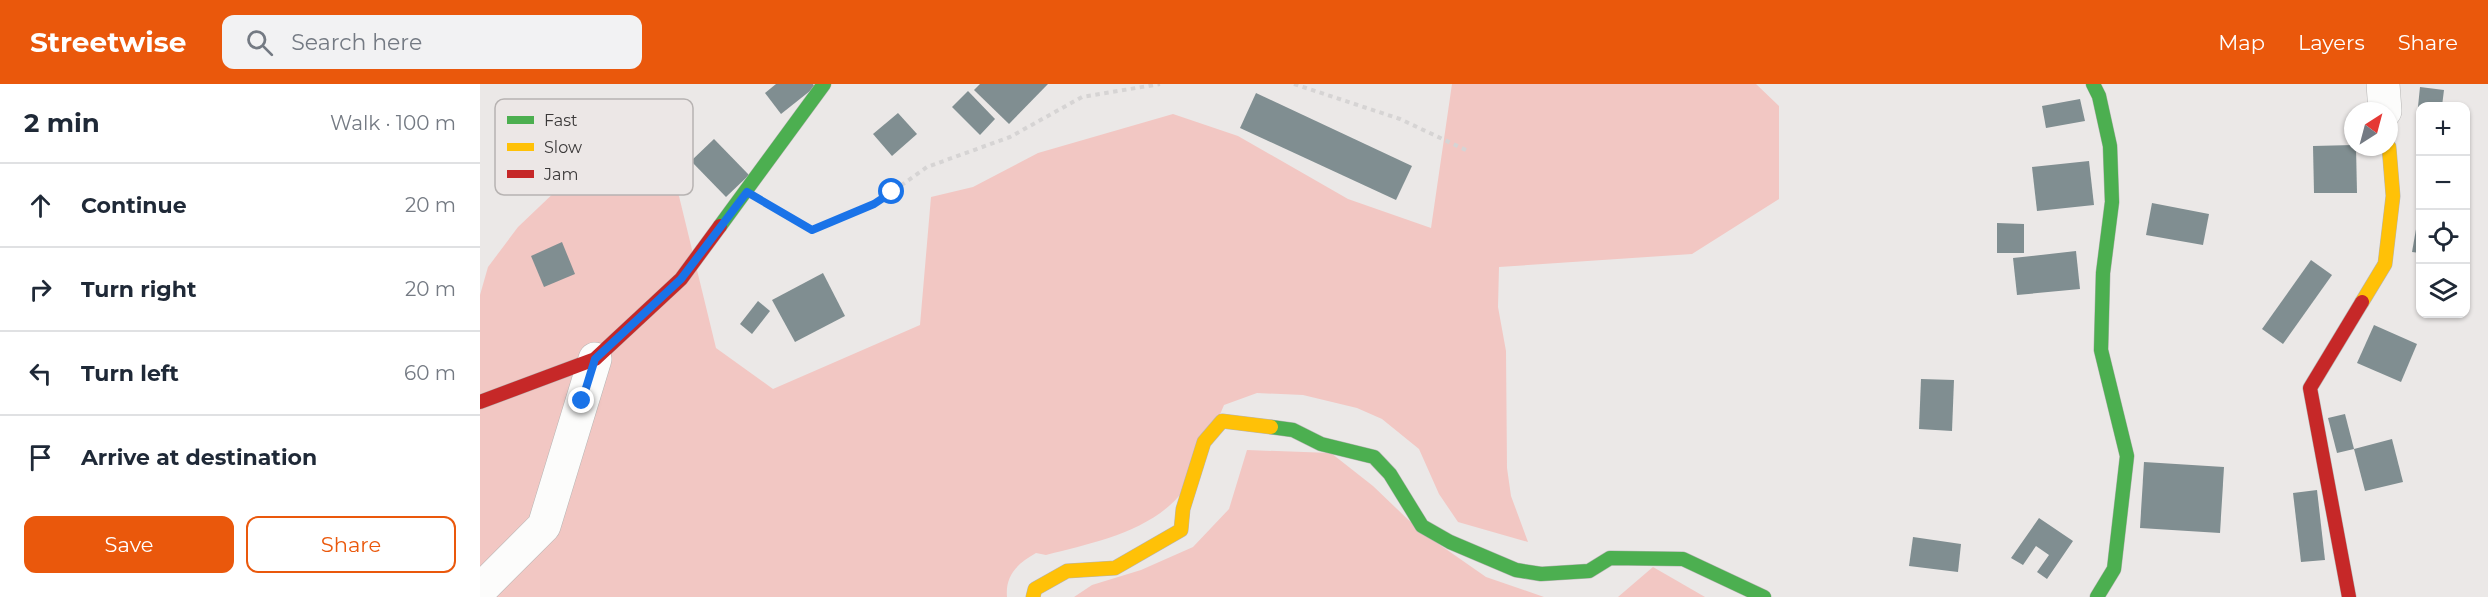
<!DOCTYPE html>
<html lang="en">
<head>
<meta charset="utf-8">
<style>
  :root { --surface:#fff; --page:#f2f2f3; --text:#1f2937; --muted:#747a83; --line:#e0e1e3; --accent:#ea580c }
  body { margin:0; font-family:Montserrat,sans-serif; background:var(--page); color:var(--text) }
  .controls { position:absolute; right:18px; top:18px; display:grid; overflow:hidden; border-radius:12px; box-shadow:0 2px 4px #0004 }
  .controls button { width:54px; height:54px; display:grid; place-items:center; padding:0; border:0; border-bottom:2px solid var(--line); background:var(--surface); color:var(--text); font:30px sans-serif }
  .compass { position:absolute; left:1864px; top:18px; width:54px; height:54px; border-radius:50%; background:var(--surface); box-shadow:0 2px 4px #0004; rotate:36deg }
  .stop { position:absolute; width:18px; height:18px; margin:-14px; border:4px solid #1a73e8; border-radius:50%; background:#fff }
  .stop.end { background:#1a73e8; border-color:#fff; box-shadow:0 2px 6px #0008 }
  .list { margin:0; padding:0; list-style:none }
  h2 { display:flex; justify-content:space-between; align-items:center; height:78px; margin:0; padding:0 24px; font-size:26px }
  h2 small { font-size:20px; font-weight:400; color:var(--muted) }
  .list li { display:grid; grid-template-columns:39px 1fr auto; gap:18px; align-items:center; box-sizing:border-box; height:84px; padding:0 24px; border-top:2px solid var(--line) }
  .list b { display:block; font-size:22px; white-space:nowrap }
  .list em { font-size:20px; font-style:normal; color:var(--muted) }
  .actions { display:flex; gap:12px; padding:18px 24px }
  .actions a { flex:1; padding:14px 0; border:2px solid var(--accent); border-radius:12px; text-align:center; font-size:21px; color:var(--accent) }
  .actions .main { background:var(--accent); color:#fff }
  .icon { flex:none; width:33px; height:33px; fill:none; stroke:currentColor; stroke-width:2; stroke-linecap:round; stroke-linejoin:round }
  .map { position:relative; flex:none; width:2008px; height:513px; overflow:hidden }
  header { display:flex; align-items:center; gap:36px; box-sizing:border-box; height:84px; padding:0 30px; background:var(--accent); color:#fff }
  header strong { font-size:28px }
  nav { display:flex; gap:33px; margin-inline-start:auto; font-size:21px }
  .search { width:420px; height:54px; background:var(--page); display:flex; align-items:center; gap:15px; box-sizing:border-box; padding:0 21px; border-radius:12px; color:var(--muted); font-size:22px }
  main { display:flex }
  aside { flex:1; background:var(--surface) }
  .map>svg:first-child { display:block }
</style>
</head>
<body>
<header>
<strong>Streetwise</strong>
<div class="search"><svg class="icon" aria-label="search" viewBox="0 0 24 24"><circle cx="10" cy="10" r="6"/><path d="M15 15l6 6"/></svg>Search here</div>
<nav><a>Map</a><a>Layers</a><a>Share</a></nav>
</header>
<main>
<aside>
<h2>2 min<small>Walk · 100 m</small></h2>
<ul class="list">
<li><svg class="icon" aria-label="ahead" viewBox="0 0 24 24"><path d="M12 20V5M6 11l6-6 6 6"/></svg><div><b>Continue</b></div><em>20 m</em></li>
<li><svg class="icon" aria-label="right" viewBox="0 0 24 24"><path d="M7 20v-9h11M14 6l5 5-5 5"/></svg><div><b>Turn right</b></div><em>20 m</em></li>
<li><svg class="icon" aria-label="left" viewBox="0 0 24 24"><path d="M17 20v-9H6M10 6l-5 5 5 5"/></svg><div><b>Turn left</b></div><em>60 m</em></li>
<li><svg class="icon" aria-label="arrive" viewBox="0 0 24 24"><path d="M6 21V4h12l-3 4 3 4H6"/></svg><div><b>Arrive at destination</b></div></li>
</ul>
<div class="actions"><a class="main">Save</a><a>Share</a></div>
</aside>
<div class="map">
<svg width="2008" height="513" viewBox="0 0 2008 513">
  <rect width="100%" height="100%" fill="#ebe8e7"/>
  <g fill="#f2c7c3">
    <path d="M972,0H1276L1299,22V115L1212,170L1019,183L1018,223L1026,267L1027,384L1031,412L1048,458L978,438L959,410L939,365L902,335L877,324L823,311L777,309L744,321C733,346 724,374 710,397C681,446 616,458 566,471L556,469C538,479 525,491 527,513H0V211L8,183L38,143L80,103L155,62L179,30L236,264L293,305L440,241L451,113L493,103L558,69L693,30L758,52L868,115L951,144Z"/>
    <polygon points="767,366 851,369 893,402 940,447 1006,493 1064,513 594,513 612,501 661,486 713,463 749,425"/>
    <polygon points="1173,483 1225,513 1138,513"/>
  </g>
  <g fill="#808e91">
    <polygon points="296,0 333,0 335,3 301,30 285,9"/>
    <polygon points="500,0 568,0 529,40 494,6"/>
    <polygon points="1940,3 1964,6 1962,22 1940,22 1940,43 1936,42"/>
    <polygon points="488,7 515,35 500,51 472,23"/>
    <polygon points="776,9 932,82 916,116 760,44"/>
    <polygon points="1600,15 1605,37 1566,44 1562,22"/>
    <polygon points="418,29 437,50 412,72 393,50"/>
    <polygon points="234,55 269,91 246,113 211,77"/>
    <polygon points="1873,61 1876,63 1877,109 1834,109 1833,62"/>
    <polygon points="1609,77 1614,121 1557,127 1552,83"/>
    <polygon points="1672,119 1729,130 1723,161 1666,151"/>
    <polygon points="1938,134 1940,135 1940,169 1932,168"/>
    <polygon points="1517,139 1544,140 1544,169 1517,169"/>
    <polygon points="82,158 95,190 64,203 51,172"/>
    <polygon points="1596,167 1600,205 1537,211 1533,174"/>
    <polygon points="1831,176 1852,191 1803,260 1782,245"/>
    <polygon points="343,189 365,232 315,258 292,216"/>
    <polygon points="278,217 290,227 272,250 260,240"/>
    <polygon points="1894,241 1937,260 1921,298 1877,279"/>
    <polygon points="1441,295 1474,296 1472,347 1439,345"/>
    <polygon points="1865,330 1874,365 1857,369 1848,334"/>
    <polygon points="1912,355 1923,398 1885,407 1874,365"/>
    <polygon points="1664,378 1744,383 1740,449 1660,444"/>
    <polygon points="1837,406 1845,476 1821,478 1813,409"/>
    <polygon points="1559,434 1593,457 1567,495 1557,488 1569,471 1556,462 1543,481 1531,474"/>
    <polygon points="1433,453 1481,460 1478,488 1429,482"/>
  </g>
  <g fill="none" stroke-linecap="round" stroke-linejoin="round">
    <defs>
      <g id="street">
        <polyline points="1903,0 1905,27"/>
        <polyline points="0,506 64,442 115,275"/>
      </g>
      <g id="fast">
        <polyline points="1613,0 1619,12 1630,62 1632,118 1623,189 1621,266 1647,372 1634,485 1617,513"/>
        <polyline points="240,142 344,0"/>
        <polyline points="791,343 813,346 841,360 894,373 910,390 942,442 970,458 1036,486 1061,490 1109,487 1130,474 1203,475 1284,513"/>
      </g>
      <g id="slow">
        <polyline points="1882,218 1905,180 1913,112 1909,63"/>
        <polyline points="553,513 555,505 587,487 635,484 701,446 703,425 724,358 742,337 791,343"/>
      </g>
      <g id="jam">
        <polyline points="0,318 115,275 201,195 240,142"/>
        <polyline points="1869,513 1830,304 1882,218"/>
      </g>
    </defs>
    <use href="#street" stroke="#b6b4b3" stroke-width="34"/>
    <use href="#fast" stroke="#b6b4b3" stroke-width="15"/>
    <use href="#slow" stroke="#b6b4b3" stroke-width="15"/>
    <use href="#jam" stroke="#b6b4b3" stroke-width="15"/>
    <g stroke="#d6d4d4" stroke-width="4" stroke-dasharray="4.5 4.5" stroke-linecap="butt">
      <polyline points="814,0 920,35 986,66"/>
      <polyline points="294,124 332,146 395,120 447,83 530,53 602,13 680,0"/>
    </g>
    <use href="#street" stroke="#fcfcfb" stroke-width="33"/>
    <use href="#fast" stroke="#4caf50" stroke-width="14"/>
    <use href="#slow" stroke="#ffc107" stroke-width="14"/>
    <use href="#jam" stroke="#c62828" stroke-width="14"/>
  </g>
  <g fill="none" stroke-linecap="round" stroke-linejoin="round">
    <polyline stroke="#1a73e8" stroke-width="8" points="102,317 115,275 201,195 267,108 332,146 394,120 412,108"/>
  </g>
  <rect x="15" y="15" width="198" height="96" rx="9" fill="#ece7e6" stroke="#b7b3b2" stroke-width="1.5"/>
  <rect x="27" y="32" width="27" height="8" fill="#4caf50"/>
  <rect x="27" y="59" width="27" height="8" fill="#ffc107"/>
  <rect x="27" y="86" width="27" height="8" fill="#c62828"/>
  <g font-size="16" fill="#3b3939">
    <text x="64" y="42">Fast</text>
    <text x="64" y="69">Slow</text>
    <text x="64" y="96">Jam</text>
  </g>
</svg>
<div class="controls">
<button>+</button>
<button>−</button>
<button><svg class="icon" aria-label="locate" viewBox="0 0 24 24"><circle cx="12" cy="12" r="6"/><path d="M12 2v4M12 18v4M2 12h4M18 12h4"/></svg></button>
<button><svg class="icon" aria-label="layers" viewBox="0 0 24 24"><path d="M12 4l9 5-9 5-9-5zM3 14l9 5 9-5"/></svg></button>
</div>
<svg class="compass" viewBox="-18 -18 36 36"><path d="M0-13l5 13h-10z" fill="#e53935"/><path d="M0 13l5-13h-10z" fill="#747a83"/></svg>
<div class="stop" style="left:412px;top:108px"></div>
<div class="stop end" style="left:102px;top:317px"></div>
</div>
</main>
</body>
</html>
